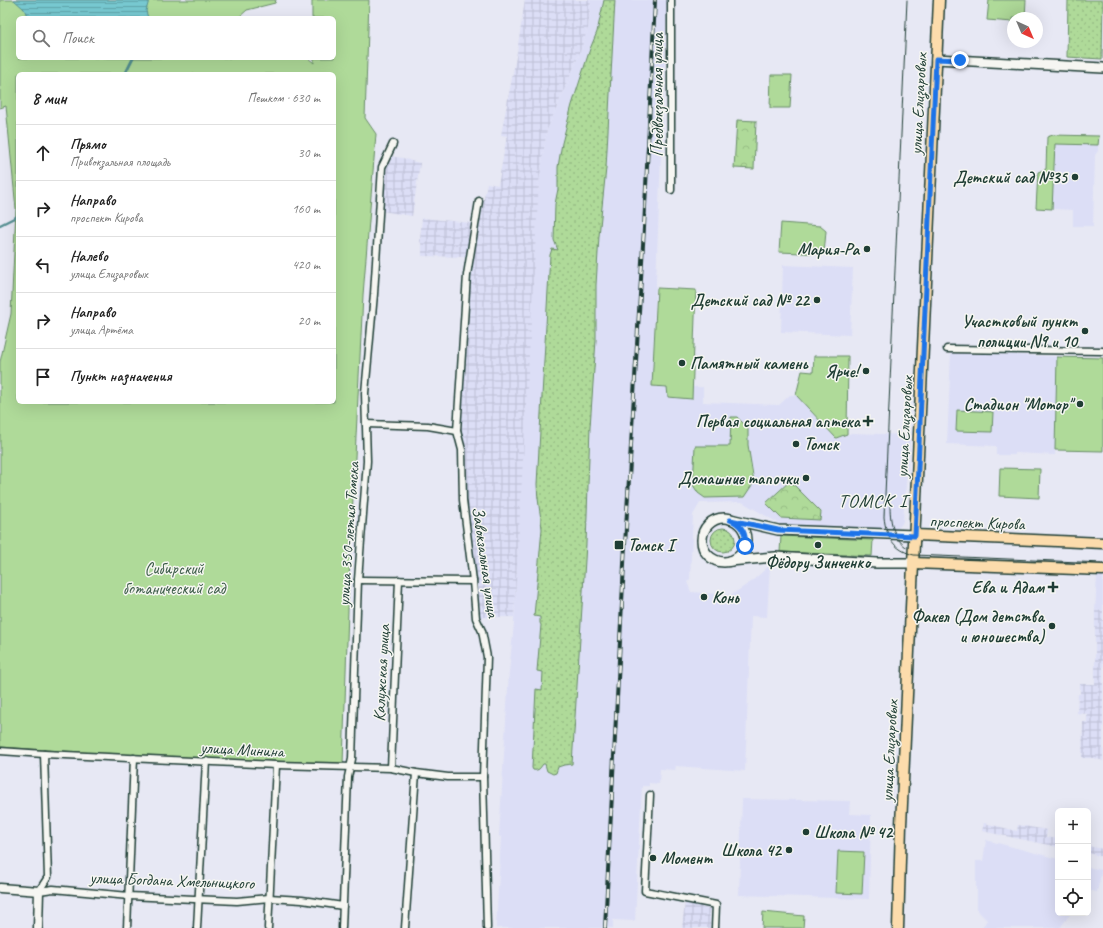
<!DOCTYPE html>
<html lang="ru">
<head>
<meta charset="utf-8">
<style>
  :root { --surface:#fff; --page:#f6f6f6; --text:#222; --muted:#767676; --line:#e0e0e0 }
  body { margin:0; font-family:Caveat,sans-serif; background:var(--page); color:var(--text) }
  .controls { position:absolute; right:12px; bottom:12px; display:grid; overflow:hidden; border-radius:6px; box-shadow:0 4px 16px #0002 }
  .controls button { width:36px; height:36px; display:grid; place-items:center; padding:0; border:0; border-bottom:1px solid var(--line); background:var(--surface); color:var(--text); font:20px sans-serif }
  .compass { position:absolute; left:1007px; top:12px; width:36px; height:36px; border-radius:50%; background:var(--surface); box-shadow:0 4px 16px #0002; rotate:136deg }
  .stop { position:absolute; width:12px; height:12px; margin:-9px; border:3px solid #1a73e8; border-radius:50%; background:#fff }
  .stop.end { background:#1a73e8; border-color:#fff; box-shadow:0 1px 4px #0008 }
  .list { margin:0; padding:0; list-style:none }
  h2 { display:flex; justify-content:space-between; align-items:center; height:52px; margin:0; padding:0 16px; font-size:17px }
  h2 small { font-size:13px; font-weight:400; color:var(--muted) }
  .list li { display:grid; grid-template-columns:26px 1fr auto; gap:12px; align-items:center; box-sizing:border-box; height:56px; padding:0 16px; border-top:1px solid var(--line) }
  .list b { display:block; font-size:15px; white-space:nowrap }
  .list p { margin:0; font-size:13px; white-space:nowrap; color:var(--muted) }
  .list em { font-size:13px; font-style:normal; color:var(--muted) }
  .icon { flex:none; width:22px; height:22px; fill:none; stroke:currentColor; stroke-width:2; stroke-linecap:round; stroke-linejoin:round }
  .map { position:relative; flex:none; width:1103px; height:928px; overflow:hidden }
  .search { position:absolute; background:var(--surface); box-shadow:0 4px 16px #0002; left:16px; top:16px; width:320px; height:44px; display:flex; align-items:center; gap:10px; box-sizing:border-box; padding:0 14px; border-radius:6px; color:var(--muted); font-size:15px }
  .panel { position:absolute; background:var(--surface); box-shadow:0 4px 16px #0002; left:16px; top:72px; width:320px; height:332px; border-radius:6px }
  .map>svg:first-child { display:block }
</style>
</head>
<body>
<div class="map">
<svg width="1103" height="928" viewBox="0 0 1103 928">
  <defs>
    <pattern id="industrial-grid" width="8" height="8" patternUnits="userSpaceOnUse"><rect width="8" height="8" fill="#dcdef6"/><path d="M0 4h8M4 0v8" fill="none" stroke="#bcbfd4"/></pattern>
    <pattern id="grass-dots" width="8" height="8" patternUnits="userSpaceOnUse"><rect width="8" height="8" fill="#afda99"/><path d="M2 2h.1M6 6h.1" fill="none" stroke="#96bc84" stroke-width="1.8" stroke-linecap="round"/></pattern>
    <pattern id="forest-crowns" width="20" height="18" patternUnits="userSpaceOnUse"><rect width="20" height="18" fill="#afda99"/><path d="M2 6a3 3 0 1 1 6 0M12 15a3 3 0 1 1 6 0" fill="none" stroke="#96bc84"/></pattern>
    <pattern id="water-rules" width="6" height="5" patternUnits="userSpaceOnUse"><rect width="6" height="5" fill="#77c8d0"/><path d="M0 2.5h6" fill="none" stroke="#61a4aa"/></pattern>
  </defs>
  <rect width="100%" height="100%" fill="#e7e8f4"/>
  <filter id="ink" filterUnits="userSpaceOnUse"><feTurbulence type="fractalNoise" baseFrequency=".025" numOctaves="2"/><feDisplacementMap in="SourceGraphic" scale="8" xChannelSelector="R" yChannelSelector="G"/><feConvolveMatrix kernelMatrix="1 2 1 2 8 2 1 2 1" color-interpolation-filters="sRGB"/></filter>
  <g filter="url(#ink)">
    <g fill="#dcdef6">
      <polygon points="591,0 667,0 652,386 703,387 703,402 779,405 790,395 796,395 836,438 852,433 910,435 903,521 901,525 898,528 894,530 782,525 742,502 700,503 693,515 690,579 687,582 691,592 731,595 751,582 770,565 767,617 751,616 745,771 676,766 675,770 660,769 659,784 649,783 649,786 642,786 635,921 613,920 613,928 496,928 501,837 499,836 509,672 514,623 530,277 539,182 547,130 579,55 588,28"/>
      <polygon points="1053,135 1099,136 1098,151 1095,155 1093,226 1073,226 1073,210 1036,208 1038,172 1046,169 1047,137"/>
      <polygon points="783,265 853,268 850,335 781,332"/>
      <polygon points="951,353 1103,358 1103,451 1055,450 1055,455 1015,453 1015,455 996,455 996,446 947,444"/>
      <polygon points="1097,575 1103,575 1103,610 1095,611"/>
      <polygon points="742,799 850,801 849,814 871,815 869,899 739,895"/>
      <polygon points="986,840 1058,859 1058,913 1071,913 1060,928 982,928 987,920 977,910 977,890 976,890 976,861 983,861"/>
      <polygon points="1088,867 1102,870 1097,892 1088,890"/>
    </g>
    <g fill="url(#industrial-grid)">
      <polygon points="525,0 591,0 588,28 579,55 547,130 539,182 514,617 478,617 465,500 460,432 469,276 487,183 498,185 507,136 501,135 517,52"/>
      <polygon points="388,156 403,158 411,161 420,163 412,216 382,211"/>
      <polygon points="422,218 471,223 466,257 422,256 422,246 420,241"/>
      <polygon points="1103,610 1103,761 1094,758 1082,758 1083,722 1087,722 1087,714 1077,713 1078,694 1080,694 1080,684 1095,684 1095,611"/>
      <polygon points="984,823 1017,831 1018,825 1047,830 1046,837 1058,839 1058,847 982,831"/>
      <polygon points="1088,846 1103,849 1103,857 1088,853"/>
      <polygon points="685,903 702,905 702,908 710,909 710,928 682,928"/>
    </g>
    <g fill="url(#grass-dots)" stroke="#678c66">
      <path d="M604,0H615L606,168L599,236L596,285V340L590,427L586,544L572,764L564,765L558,767L556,773L553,774L547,771L545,764H543C540,768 539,771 533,770L532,768L536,689L542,690L543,672L537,671L541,625L540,623V617L534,616L542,529C541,514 537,500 537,484L550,255L552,249L558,250L554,240L555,204L558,189V167L562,143L572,105L590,49L597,32Z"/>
      <polygon points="1068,0 1103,0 1102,59 1067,57"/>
      <circle cx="723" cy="540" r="12"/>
    </g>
    <g fill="url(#forest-crowns)" stroke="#678c66">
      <polygon points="737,120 756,121 754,169 734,168"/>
      <polygon points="790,481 821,512 820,520 781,518 766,503"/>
    </g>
    <g fill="#afda99" stroke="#678c66" fill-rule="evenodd">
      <path d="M0,0H276L275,3L247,10L238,18H18V58H308L314,63V58H334V18H312V0H369L365,118L376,134L363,295L349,579L343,764L125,755L0,747V362L11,314L16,209L6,106L0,108ZM18,74H334V402H18Z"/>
      <polygon points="989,0 1026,0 1025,18 1013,18 1013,22 987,20"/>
      <polygon points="771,75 792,75 790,108 770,108"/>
      <polygon points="1053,135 1099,136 1098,145 1055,144 1052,209 1036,208 1038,172 1046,169 1047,137"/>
      <polygon points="781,223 820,226 826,231 824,254 779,252"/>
      <polygon points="657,288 696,290 692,399 668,397 667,387 652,386"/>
      <polygon points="814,356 848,356 847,434 836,438 796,395 802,371 813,372"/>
      <polygon points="1057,357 1103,358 1103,451 1055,450"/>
      <polygon points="957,410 993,412 992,432 956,431"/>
      <polygon points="731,417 737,417 748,428 748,445 754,482 744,497 705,498 698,493 693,485 695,446 730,446"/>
      <polygon points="1000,468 1040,469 1039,498 999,496"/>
      <polygon points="781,536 873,540 872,556 780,552"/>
      <polygon points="838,851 864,852 862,894 836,893"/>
      <polygon points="763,912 804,916 803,928 762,928"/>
    </g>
    <polygon fill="url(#water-rules)" stroke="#549092" points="14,0 149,0 146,11 148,18 28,18 24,9"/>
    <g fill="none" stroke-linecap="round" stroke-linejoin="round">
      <g stroke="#549092" stroke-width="2.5">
        <polyline points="125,74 133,58"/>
        <polyline points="0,225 18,216"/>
      </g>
      <defs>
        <g id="minor">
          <polyline points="671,0 671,190"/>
          <polyline points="479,201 467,275 457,431 462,450 463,500 473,581 476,618 482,631 487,657 483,777 487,928"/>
          <polyline points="947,349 1103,351"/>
          <polyline points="366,424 428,426 457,431"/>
          <polyline points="358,580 473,581"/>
          <polyline points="0,751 44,754 276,765 391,768 416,773 448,777 483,777"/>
          <polyline points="391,768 399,580"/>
          <polyline points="650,795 645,891 716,905 715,928"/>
          <polyline points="39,891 53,889 129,896 237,901 269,898 302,900 343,906"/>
          <polyline points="39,891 48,877 44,754"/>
          <polyline points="127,928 134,758"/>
          <polyline points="197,928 206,761"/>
          <polyline points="268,928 276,765"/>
          <polyline points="342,928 348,777 352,759 358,580 367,461 365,393 374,294 382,167 393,144"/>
          <polyline points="405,928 416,773"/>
        </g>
        <polyline id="tertiary" points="0,888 39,891 38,928"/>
        <g id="secondary">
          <polyline points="936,59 1103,68"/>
          <circle cx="724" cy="540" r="22"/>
          <polyline points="730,519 778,530 915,535"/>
          <polyline points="730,561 775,557 877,563 913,563"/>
        </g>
        <g id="primary">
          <polyline points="915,535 1103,543"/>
          <polyline points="913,563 1103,570"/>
          <polyline points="898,928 901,825 939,0"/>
        </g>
      </defs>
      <use href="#minor" stroke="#1f3d34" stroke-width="9"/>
      <use href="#tertiary" stroke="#1f3d34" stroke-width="11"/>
      <use href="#secondary" stroke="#1f3d34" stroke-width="12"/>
      <use href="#primary" stroke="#1f3d34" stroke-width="13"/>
      <use href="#minor" stroke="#f6f6f2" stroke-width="6"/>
      <use href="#tertiary" stroke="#f6f6f2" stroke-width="8"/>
      <use href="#secondary" stroke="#f6f6f2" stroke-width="9"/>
      <use href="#primary" stroke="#fcdcac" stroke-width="10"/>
      <g stroke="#1f3d34" stroke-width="1">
        <path d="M907,0L884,517C886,537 894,550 914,555L1103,563"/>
        <path d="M890,504C890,520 892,537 906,547"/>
      </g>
      <defs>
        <polyline id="rail" points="605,928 625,545 644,228 655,0"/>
      </defs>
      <use href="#rail" stroke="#1f3d34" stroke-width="4"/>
      <use href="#rail" stroke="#f6f6f2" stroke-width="2.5" stroke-dasharray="8" stroke-linecap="butt"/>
    </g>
  </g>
  <g fill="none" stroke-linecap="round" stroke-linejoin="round" filter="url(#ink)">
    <path stroke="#1a73e8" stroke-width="5" d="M745,546C747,533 742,525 730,520L778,530L915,536L936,59L960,60"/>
  </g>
  <g fill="#1f3d34" stroke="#f6f6f2" stroke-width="1.5">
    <circle cx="1075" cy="177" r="4"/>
    <circle cx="867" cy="249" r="4"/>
    <circle cx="817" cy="300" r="4"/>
    <circle cx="1085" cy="331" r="4"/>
    <circle cx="682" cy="363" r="4"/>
    <circle cx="866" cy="371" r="4"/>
    <circle cx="1080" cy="404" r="4"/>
    <path d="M866 415h4v4h4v4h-4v4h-4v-4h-4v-4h4z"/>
    <circle cx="796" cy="444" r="4"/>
    <circle cx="806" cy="478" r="4"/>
    <rect x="614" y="540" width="10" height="10" rx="2"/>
    <circle cx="818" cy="545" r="4"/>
    <path d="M1051 581h4v4h4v4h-4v4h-4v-4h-4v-4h4z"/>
    <circle cx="704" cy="597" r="4"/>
    <circle cx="1052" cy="626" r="4"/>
    <circle cx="806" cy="832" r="4"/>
    <circle cx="789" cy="850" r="4"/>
    <circle cx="653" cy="858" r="4"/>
  </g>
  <g text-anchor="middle" stroke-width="3" stroke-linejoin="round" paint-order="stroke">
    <g font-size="17" fill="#1f3d34" stroke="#f6f6f2">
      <text transform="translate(657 95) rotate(-90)" y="6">Предвокзальная улица</text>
      <text transform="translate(918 104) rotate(-87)" y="6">улица Елизаровых</text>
      <text transform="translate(904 427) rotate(-87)" y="6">улица Елизаровых</text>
      <text transform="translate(977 522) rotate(2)" y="6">проспект Кирова</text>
      <text transform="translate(348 534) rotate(-86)" y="6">улица 350-летия Томска</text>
      <text transform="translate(486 562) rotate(82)" y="6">Завокзальная улица</text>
      <text transform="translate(381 673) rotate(-87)" y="6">Калужская улица</text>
      <text transform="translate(242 749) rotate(3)" y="6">улица Минина</text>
      <text transform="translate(889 751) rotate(-87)" y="6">улица Елизаровых</text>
      <text transform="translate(172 880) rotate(2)" y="6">улица Богдана Хмельницкого</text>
    </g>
    <g font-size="17" font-weight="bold" fill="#1f3d34" stroke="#f6f6f2" text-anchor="end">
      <text x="1067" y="183">Детский сад №35</text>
      <text x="859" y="255">Мария-Ра</text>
      <text x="809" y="306">Детский сад № 22</text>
      <text x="1077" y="327">Участковый пункт<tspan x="1077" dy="20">полиции N9 и 10</tspan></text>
      <text x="690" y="369" text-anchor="start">Памятный камень</text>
      <text x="858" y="377">Ярче!</text>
      <text x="1072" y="410">Стадион "Мотор"</text>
      <text x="860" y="427">Первая социальная аптека</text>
      <text x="804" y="450" text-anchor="start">Томск</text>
      <text x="798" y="484">Домашние тапочки</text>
      <text x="628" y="551" text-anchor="start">Томск I</text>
      <text x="818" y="568" text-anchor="middle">Фёдору Зинченко</text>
      <text x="1044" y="593">Ева и Адам</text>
      <text x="712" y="603" text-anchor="start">Конь</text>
      <text x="1044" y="622">Факел (Дом детства<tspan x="1044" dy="20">и юношества)</tspan></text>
      <text x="814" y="838" text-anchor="start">Школа № 42</text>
      <text x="781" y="856">Школа 42</text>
      <text x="661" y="864" text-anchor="start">Момент</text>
    </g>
    <g font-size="17" fill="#3c5c48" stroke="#f6f6f2">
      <text x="174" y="574">Сибирский<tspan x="174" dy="20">ботанический сад</tspan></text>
    </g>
    <g font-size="19" letter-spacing="1" fill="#1f3d34" stroke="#f6f6f2">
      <text x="873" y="507">ТОМСК I</text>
    </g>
  </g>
</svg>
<div class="controls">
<button>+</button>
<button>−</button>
<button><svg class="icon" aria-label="locate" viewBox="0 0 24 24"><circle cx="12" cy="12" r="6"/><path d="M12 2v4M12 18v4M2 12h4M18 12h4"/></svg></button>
</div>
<svg class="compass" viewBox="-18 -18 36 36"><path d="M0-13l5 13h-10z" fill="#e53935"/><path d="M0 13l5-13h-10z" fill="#767676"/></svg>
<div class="stop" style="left:745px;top:546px"></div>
<div class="stop end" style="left:960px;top:60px"></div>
<div class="search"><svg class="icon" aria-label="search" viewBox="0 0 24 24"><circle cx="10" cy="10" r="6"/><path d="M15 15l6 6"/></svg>Поиск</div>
<section class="panel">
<h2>8 мин<small>Пешком · 630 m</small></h2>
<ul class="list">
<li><svg class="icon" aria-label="ahead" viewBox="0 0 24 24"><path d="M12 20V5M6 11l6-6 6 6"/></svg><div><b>Прямо</b><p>Привокзальная площадь</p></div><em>30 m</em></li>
<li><svg class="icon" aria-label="right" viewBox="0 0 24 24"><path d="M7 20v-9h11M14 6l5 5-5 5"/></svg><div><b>Направо</b><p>проспект Кирова</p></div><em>160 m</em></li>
<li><svg class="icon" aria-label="left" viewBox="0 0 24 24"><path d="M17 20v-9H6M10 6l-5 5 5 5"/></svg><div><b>Налево</b><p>улица Елизаровых</p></div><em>420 m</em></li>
<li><svg class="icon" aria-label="right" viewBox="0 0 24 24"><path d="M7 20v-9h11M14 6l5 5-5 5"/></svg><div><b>Направо</b><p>улица Артёма</p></div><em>20 m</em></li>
<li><svg class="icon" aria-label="arrive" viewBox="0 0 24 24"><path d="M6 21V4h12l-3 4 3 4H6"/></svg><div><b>Пункт назначения</b></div></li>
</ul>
</section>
</div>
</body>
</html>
